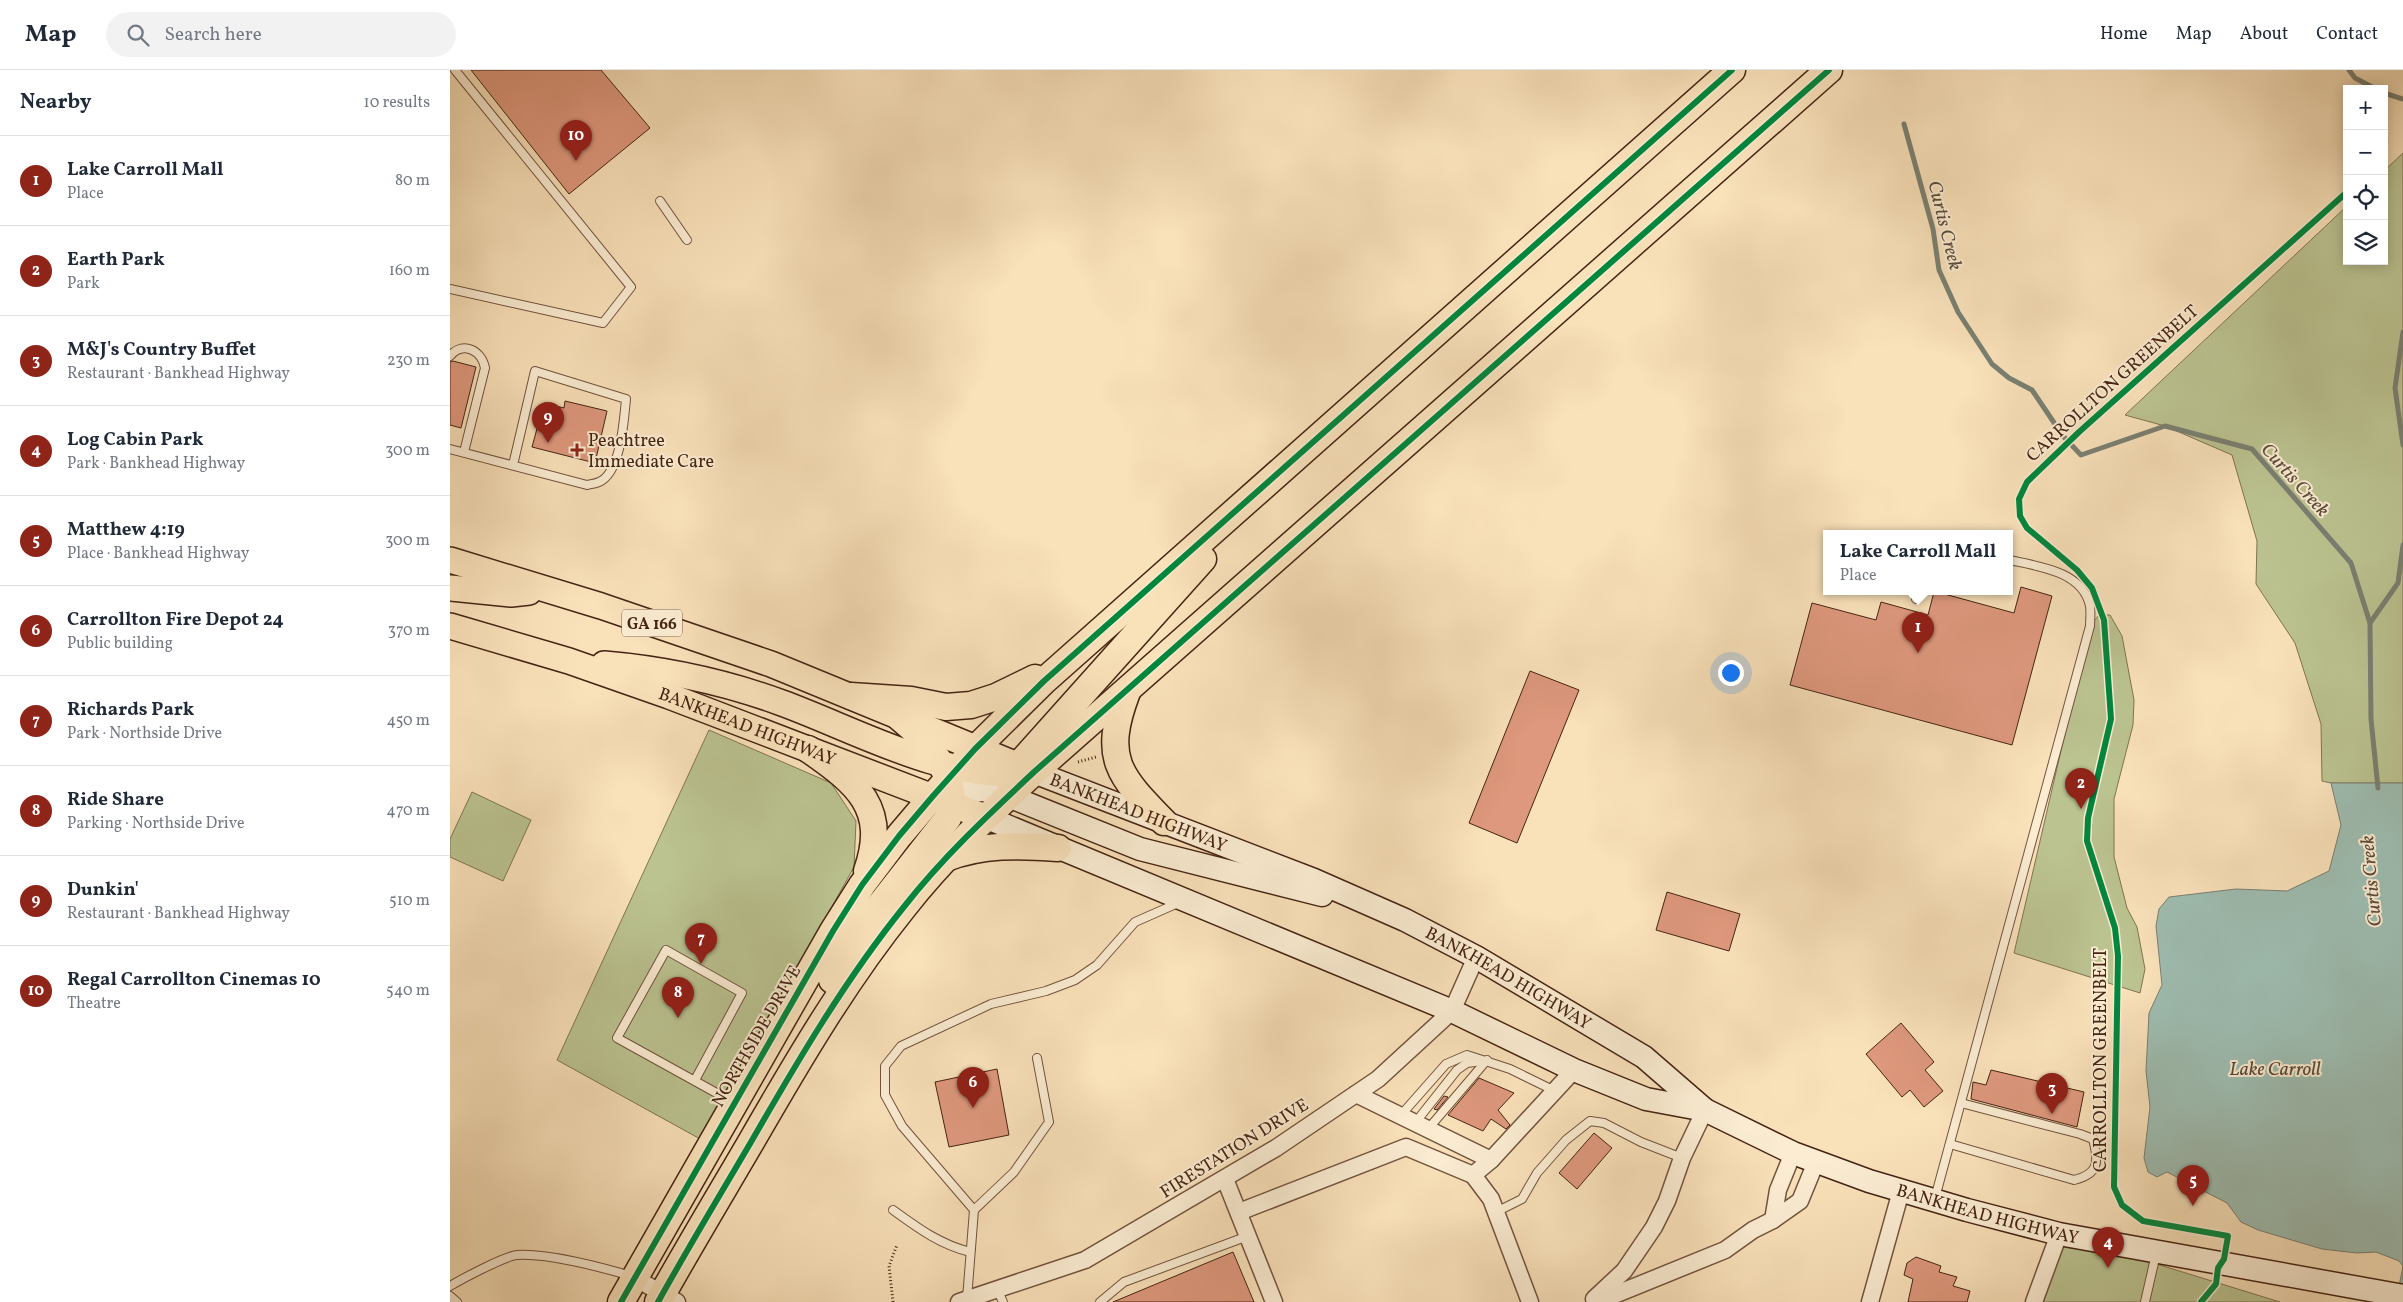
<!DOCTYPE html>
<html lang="en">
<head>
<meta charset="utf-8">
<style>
  :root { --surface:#fff; --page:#f2f2f3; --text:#1f2937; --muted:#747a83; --line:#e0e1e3; --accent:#8f2418 }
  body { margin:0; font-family:Vollkorn,serif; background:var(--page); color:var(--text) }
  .controls { position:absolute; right:15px; top:15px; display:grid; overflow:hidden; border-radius:0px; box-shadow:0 2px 12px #0003 }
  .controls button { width:45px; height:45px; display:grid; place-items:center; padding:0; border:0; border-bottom:1px solid var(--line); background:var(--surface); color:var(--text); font:25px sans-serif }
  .you { position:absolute; left:1280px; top:602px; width:18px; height:18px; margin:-12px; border:4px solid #fff; border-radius:50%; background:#1a73e8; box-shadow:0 0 0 8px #1a73e833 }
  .badge { display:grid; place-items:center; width:32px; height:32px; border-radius:50%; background:var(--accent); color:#fff; font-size:16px; font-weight:700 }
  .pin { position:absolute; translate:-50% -41px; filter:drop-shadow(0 1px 2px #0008) }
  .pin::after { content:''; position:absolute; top:26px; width:18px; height:15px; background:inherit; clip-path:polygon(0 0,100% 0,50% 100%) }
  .popup { position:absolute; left:1373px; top:460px; width:190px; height:65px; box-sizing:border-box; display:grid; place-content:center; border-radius:0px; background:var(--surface); filter:drop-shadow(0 1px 4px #0005); font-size:16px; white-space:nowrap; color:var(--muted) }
  .popup b { font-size:19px; color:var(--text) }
  .popup::after { content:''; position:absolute; left:50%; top:100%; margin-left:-10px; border:10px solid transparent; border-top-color:var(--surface) }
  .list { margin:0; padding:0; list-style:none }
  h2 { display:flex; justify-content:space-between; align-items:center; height:65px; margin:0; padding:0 20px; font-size:21px }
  h2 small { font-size:16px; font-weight:400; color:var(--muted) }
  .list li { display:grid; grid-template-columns:32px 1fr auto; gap:15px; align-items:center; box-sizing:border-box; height:90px; padding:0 20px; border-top:1px solid var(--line) }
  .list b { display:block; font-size:19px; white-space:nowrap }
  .list p { margin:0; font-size:16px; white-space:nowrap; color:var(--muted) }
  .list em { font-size:16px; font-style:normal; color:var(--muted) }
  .icon { flex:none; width:28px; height:28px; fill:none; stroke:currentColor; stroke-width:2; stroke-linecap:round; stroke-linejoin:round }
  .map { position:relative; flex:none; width:1953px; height:1232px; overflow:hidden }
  header { display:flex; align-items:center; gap:30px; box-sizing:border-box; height:70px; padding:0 25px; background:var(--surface); border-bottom:1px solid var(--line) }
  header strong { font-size:24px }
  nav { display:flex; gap:28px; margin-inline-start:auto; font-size:18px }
  .search { width:350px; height:45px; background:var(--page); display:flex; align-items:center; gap:12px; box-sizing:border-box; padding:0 18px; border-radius:28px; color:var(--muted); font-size:19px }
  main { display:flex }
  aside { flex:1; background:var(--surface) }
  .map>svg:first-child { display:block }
</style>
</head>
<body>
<header>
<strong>Map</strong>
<div class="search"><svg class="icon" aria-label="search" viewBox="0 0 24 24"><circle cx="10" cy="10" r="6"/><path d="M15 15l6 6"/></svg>Search here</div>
<nav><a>Home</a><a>Map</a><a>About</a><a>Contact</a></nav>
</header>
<main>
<aside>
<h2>Nearby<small>10 results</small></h2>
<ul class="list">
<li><span class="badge">1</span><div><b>Lake Carroll Mall</b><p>Place</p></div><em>80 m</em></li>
<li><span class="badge">2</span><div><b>Earth Park</b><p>Park</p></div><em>160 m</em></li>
<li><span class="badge">3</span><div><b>M&amp;J's Country Buffet</b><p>Restaurant · Bankhead Highway</p></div><em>230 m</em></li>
<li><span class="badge">4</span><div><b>Log Cabin Park</b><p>Park · Bankhead Highway</p></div><em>300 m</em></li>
<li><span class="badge">5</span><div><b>Matthew 4:19</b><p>Place · Bankhead Highway</p></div><em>300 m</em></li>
<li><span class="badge">6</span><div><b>Carrollton Fire Depot 24</b><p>Public building</p></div><em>370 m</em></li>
<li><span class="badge">7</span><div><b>Richards Park</b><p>Park · Northside Drive</p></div><em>450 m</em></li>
<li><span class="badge">8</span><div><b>Ride Share</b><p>Parking · Northside Drive</p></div><em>470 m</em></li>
<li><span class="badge">9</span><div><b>Dunkin'</b><p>Restaurant · Bankhead Highway</p></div><em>510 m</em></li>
<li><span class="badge">10</span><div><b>Regal Carrollton Cinemas 10</b><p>Theatre</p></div><em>540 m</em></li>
</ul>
</aside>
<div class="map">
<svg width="1953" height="1232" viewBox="0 0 1953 1232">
  <rect width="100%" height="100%" fill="#f9e1ba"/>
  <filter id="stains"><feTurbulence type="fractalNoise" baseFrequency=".004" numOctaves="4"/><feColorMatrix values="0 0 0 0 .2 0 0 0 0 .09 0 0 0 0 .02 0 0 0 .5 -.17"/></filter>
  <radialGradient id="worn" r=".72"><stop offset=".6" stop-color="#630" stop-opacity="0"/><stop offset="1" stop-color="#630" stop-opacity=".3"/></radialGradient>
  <g fill="#bbc391" stroke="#807452">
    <polygon points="1953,83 1953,713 1881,713 1872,711 1871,654 1845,573 1806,514 1807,471 1782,385 1715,356 1675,345 1897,136 1897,191 1934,191 1934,101"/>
    <polygon points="1649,545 1660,545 1672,566 1684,630 1683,655 1664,729 1664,787 1677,838 1687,857 1695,899 1690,923 1564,883 1640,556"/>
    <polygon points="259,660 381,713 406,751 404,797 252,1070 107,990"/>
    <polygon points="22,722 81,750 53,811 0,787 0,769"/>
    <polygon points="1609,1164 1830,1232 1586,1232"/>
  </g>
  <polygon fill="#9ebdb1" stroke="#7a8072" points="1881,713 1953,713 1953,1232 1946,1232 1953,1196 1949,1191 1926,1182 1907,1183 1872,1179 1808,1160 1791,1152 1777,1133 1717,1102 1707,1107 1698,1102 1694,1088 1700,1037 1696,1001 1699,943 1712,915 1706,856 1709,839 1719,827 1786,819 1837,821 1879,801 1891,755"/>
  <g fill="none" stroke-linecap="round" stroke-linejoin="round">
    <g stroke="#7a8072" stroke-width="5">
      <polyline points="1899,0 1905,8 1926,19"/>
      <polyline points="1934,23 1953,29"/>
      <polyline points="1454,54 1483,159 1489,200 1508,242 1542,294 1559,308 1582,320 1613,366 1631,385 1715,356 1802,379 1901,493 1920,553 1921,649 1928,718"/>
      <polyline points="1953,262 1945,318 1953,375"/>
      <polyline points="1920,553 1948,513 1953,475"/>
    </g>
  </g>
  <g fill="#de987d" stroke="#452413">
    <polygon points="21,0 151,0 200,58 119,124"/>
    <polygon points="3,291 26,297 11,358 0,355 0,292"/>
    <polygon points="115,331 157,341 145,393 82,377 94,333 114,338"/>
    <polygon points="1571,517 1602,526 1562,675 1340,615 1362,533 1426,550 1431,532 1478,545 1484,522 1487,522 1564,543"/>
    <polygon points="1080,601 1129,620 1067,773 1019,753"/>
    <polygon points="1217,822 1290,844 1279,881 1206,860"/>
    <polygon points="1451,953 1484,992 1475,1000 1493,1021 1474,1037 1460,1020 1452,1027 1416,984"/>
    <polygon points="547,999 559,1065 499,1077 485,1012"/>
    <polygon points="1541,1000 1634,1022 1627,1057 1521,1029 1523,1012 1536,1015"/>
    <polygon points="1029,1008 1064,1023 1048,1040 1060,1055 1056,1059 1041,1049 1033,1061 998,1045"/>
    <polygon points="994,1026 998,1027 987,1040 984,1039"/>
    <polygon points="1144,1063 1162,1078 1127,1119 1109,1103"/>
    <polygon points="783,1182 804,1232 663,1232"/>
    <polygon points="1466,1187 1491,1196 1489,1202 1507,1207 1503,1216 1520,1221 1517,1232 1458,1232 1463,1209 1454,1205 1457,1193"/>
  </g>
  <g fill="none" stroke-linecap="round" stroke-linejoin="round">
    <defs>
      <g id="service">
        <polyline points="210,131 237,170"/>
        <polyline points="0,219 153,253 181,217 5,0"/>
        <path d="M0,286C13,270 32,281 35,298L14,382"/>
        <path d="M0,379L137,415C140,414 145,414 149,412C171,403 174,349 176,329L85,301L63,395"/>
        <polyline points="1466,529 1467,522"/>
        <polyline points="245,1010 292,923 216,880 167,968 281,1031"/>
        <polyline points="951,1045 996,994 1017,985 1060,999 1105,1021"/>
        <polyline points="965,1053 1007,1000 1017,993 1033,991"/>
        <polyline points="978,1059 1037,990"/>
        <path d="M1500,1074L1624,1110C1649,1104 1649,1092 1643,1069L1630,1064L1511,1033"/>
        <path d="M1485,1128L1640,556C1640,550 1641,543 1640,536C1633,501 1587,496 1559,490"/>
        <path d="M443,1140C468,1158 489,1174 520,1182"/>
        <polyline points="524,1140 452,1056 435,1025 435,996 451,976 541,934 596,921 625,910 647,895 685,852 728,833"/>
        <polyline points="1046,1142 1072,1129 1087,1103 1116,1070 1140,1051 1154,1053 1191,1072 1232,1088"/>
        <path d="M0,1216C12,1209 55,1186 67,1185C97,1183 151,1197 181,1206"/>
        <polyline points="547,1219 553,1232"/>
        <polyline points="0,1226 7,1232"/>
        <polyline points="517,1229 524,1140 564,1102 599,1052 587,988"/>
        <polyline points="650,1232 674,1212 798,1166"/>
        <polyline points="1695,1232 1706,1184"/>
      </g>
      <g id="minor">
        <polyline points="906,1024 1041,1090 1023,1105 1041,1129 1080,1232"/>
        <polyline points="1041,1090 1124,1000"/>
        <polyline points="775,1109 824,1232"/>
        <polyline points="789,1142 956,1077 1023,1105"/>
        <polyline points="1323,1150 1328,1120 1343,1083"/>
        <polyline points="185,1208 227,1232"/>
        <polyline points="1144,1229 1174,1201 1204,1157 1217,1131 1232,1088 1255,1040"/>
        <polyline points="509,1232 635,1190 826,1078 928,1009 1002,941 1026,887"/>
        <polyline points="1147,1232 1275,1180 1303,1160 1323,1150 1350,1131 1366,1092"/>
        <polyline points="1420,1232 1451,1121"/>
        <polyline points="1584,1232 1609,1164"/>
      </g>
      <g id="secondary">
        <path id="s1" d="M584,702L864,810L955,850L1026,887L1194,987L1254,1039"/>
        <polyline points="485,726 511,719 546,721 690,779 872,825"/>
        <path id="s2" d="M535,747L1002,941L1124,1000L1196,1029L1255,1040L1343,1083L1419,1111L1517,1140L1609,1164L1953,1226"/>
      </g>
      <g id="primary">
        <polyline points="0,490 151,536 321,594 584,702"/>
        <polyline points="0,518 61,524 79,522"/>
        <path id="s3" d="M0,556L119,591L219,626L535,747"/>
        <path d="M154,594C213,599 275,612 332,633C406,660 491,709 572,703"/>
      </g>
      <g id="trunk">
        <path d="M677,622C652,688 668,705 714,752"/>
        <polyline points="401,626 461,630 496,637 521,635 546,627 585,608"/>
        <path d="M358,679C407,713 439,738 417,801"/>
        <polyline points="557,708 753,489"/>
        <path d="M496,788C533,774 569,775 608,778"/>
        <path d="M382,910L408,863L498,748C514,711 476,669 450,648"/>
        <polyline points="171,1232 383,861 412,815 449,766 483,726 525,679 594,611 1282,0"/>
        <path d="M208,1232C238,1178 270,1125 301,1072C347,992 395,910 453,838C492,788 538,745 584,702L1379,0"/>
      </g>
    </defs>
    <use href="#service" stroke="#72533d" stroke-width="10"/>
    <use href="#minor" stroke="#72533d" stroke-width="19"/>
    <use href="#secondary" stroke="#452413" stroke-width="25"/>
    <use href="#primary" stroke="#452413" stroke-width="28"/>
    <use href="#trunk" stroke="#452413" stroke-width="29"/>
    <g stroke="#452413" stroke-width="3" stroke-dasharray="1 2.5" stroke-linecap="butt">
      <polyline points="628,692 646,687"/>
      <polyline points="443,1232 439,1196 447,1175"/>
    </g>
    <use href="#service" stroke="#fbecd2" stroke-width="8"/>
    <use href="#minor" stroke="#fbecd2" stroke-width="16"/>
    <use href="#secondary" stroke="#fbecd2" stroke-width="22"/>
    <use href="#primary" stroke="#f9e1ba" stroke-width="25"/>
    <use href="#trunk" stroke="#f9e1ba" stroke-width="26"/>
    <defs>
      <g id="cycleway">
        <polyline points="171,1232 383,861 412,815 449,766 483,726 525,679 594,611 1282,0"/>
        <path d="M208,1232C238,1178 270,1125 301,1072C347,992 395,910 453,838C492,788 538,745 584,702L1379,0"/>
        <polyline points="1751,1232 1766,1214 1768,1198 1774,1189 1778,1166 1693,1151 1672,1135 1664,1117 1668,886 1665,858 1637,771 1638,748 1661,649 1654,550 1642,518 1627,500 1577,458 1570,446 1569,429 1577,412 1629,362 1897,122"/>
      </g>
    </defs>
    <use href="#cycleway" stroke="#fbecd2" stroke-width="9"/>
    <use href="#cycleway" stroke="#00873e" stroke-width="6"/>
  </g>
  <path fill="#8f2418" stroke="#fbecd2" stroke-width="2" d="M124.5 372.5h5v5h5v5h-5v5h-5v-5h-5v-5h5z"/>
  <g text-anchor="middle" stroke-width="4" stroke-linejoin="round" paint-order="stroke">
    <rect fill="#fbecd2" stroke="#7c604c" stroke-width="1" x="172" y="539.5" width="60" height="27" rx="4"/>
    <g font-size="16" font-weight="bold" fill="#452413">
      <text x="202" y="559">GA 166</text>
    </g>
    <g font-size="18" fill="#452413" stroke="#fbecd2">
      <text transform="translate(1662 313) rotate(-42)" y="6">CARROLLTON GREENBELT</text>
      <text dy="6" stroke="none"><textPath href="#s3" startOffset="314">BANKHEAD HIGHWAY</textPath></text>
      <text dy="6" stroke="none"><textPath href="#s1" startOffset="112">BANKHEAD HIGHWAY</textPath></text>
      <text dy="6" stroke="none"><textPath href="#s1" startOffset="518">BANKHEAD HIGHWAY</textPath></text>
      <text transform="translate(306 966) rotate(-60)" y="6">NORTHSIDE DRIVE</text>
      <text transform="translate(1650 990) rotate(-90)" y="6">CARROLLTON GREENBELT</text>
      <text transform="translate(784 1078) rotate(-32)" y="6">FIRESTATION DRIVE</text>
      <text dy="6" stroke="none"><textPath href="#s2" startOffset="1081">BANKHEAD HIGHWAY</textPath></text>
    </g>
    <g font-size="18" fill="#452413" stroke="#fbecd2" text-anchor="start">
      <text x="138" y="376">Peachtree<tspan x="138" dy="21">Immediate Care</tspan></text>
    </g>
    <g font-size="19" font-style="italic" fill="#5b4a3a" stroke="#fbecd2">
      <text transform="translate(1496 155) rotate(76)" y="7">Curtis Creek</text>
      <text transform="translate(1846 409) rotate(48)" y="7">Curtis Creek</text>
      <text transform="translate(1920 811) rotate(-95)" y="7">Curtis Creek</text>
      <text x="1825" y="1005">Lake Carroll</text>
    </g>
  </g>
  <rect width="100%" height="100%" filter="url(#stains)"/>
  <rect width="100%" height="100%" fill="url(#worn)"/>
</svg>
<div class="controls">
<button>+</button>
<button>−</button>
<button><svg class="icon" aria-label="locate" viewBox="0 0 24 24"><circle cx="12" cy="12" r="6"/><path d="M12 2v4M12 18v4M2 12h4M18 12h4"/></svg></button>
<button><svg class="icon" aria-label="layers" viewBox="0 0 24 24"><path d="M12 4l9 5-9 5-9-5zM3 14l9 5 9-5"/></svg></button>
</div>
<div class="you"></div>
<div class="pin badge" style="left:1468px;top:583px">1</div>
<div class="popup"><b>Lake Carroll Mall</b>Place</div>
<div class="pin badge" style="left:1631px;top:739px">2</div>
<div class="pin badge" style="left:1602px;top:1044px">3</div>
<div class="pin badge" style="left:1658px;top:1198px">4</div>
<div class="pin badge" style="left:1743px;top:1136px">5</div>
<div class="pin badge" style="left:523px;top:1038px">6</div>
<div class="pin badge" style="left:251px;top:894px">7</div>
<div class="pin badge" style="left:228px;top:948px">8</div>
<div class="pin badge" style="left:98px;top:373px">9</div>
<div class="pin badge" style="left:126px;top:91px">10</div>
</div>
</main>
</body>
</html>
